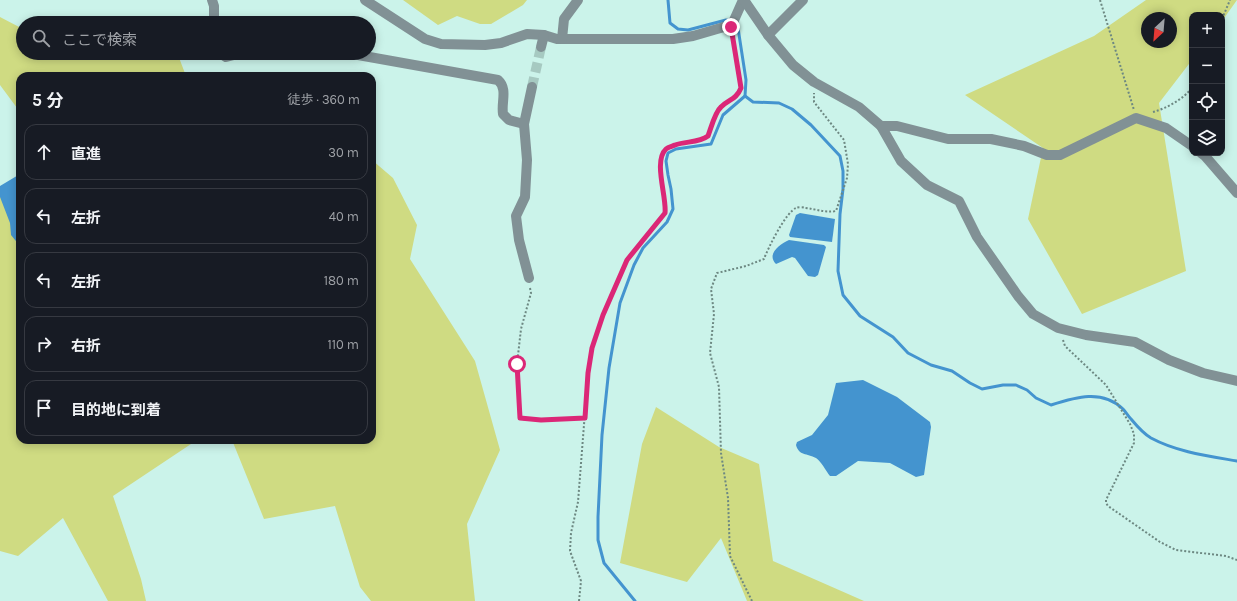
<!DOCTYPE html>
<html lang="ja">
<head>
<meta charset="utf-8">
<style>
  :root { --surface:#171b24; --page:#242831; --text:#f1f3f6; --muted:#9ea1a6; --line:#363941 }
  body { margin:0; font-family:Karla,"Noto Sans JP",sans-serif; background:var(--page); color:var(--text) }
  .controls { position:absolute; right:12px; top:12px; display:grid; overflow:hidden; border-radius:8px; box-shadow:0 2px 10px #0003 }
  .controls button { width:36px; height:36px; display:grid; place-items:center; padding:0; border:0; border-bottom:1px solid var(--line); background:var(--surface); color:var(--text); font:20px sans-serif }
  .compass { position:absolute; left:1141px; top:12px; width:36px; height:36px; border-radius:50%; background:var(--surface); box-shadow:0 2px 10px #0003; rotate:206deg }
  .stop { position:absolute; width:12px; height:12px; margin:-9px; border:3px solid #db2777; border-radius:50%; background:#fff }
  .stop.end { background:#db2777; border-color:#fff; box-shadow:0 1px 4px #0008 }
  .list { margin:0; padding:0; list-style:none }
  h2 { display:flex; justify-content:space-between; align-items:center; height:52px; margin:0; padding:0 16px; font-size:17px }
  h2 small { font-size:13px; font-weight:400; color:var(--muted) }
  .list li { display:grid; grid-template-columns:26px 1fr auto; gap:12px; align-items:center; box-sizing:border-box; height:56px; margin:0 8px 8px; padding:0 8px; border:1px solid var(--line); border-radius:12px }
  .list b { display:block; font-size:15px; white-space:nowrap }
  .list em { font-size:13px; font-style:normal; color:var(--muted) }
  .icon { flex:none; width:22px; height:22px; fill:none; stroke:currentColor; stroke-width:2; stroke-linecap:round; stroke-linejoin:round }
  .map { position:relative; flex:none; width:1237px; height:601px; overflow:hidden }
  .search { position:absolute; background:var(--surface); box-shadow:0 2px 10px #0003; left:16px; top:16px; width:360px; height:44px; display:flex; align-items:center; gap:10px; box-sizing:border-box; padding:0 14px; border-radius:22px; color:var(--muted); font-size:15px }
  .panel { position:absolute; background:var(--surface); box-shadow:0 2px 10px #0003; left:16px; top:72px; width:360px; height:372px; border-radius:12px }
  .map>svg:first-child { display:block }
</style>
</head>
<body>
<div class="map">
<svg width="1237" height="601" viewBox="0 0 1237 601">
  <rect width="100%" height="100%" fill="#cbf3ea"/>
  <g fill="#cfdb82" fill-rule="evenodd">
    <polygon points="403,0 527,0 523,5 491,24 480,24 457,16 438,25"/>
    <path d="M1146,0H1237L1222,21V15H1192V60L1159,103L1186,271L1082,314L1028,219L1043,148L965,95L1094,36ZM1147,18H1171V42H1147Z"/>
    <polygon points="0,17 23,29 23,53 152,53 178,55 186,76 20,76 20,112 0,85"/>
    <polygon points="372,160 393,178 417,225 410,259 475,361 500,450 467,524 475,601 371,601 360,587 335,506 264,519 232,440 372,440"/>
    <polygon points="0,195 5,200 20,250 20,440 197,440 113,496 141,579 146,601 108,601 63,518 18,556 0,551"/>
    <polygon points="656,407 719,447 759,464 773,561 864,601 747,601 721,538 687,582 620,563 642,444"/>
  </g>
  <g fill="#4494cf">
    <polygon points="20,174 20,246 11,235 10,223 0,197 0,186"/>
    <polygon points="800,213 835,219 832,242 790,237 789,235 796,215"/>
    <path d="M789,240L824,245L826,247L818,275L815,277L808,276L795,258L792,257L776,264C766,254 780,244 789,240Z"/>
    <path d="M863,380L897,397L930,422L931,427L924,475L916,477L890,463L858,461L836,476H830C826,471 821,461 816,458C807,453 799,456 796,445L797,442L812,435L828,415L836,383Z"/>
  </g>
  <g fill="none" stroke-linecap="round" stroke-linejoin="round">
    <g stroke="#4494cf" stroke-width="3">
      <polyline points="668,0 670,23 678,29 688,30 726,20 731,21"/>
      <path d="M745,96L753,102L779,103L792,109L811,125L840,156L843,171V189L840,214L838,271L843,295L860,316L893,337L908,353L931,365L952,371L970,383L982,389L1003,385H1016L1027,390L1036,398L1051,405C1076,397 1102,389 1123,409C1126,412 1128,416 1131,419C1136,425 1144,434 1151,438C1177,452 1208,456 1237,461"/>
      <polyline points="635,601 604,563 598,540 598,517 602,435 609,368 620,303 634,265 643,248 667,222 673,209 671,189 668,175 666,161 668,153 676,149 711,144 723,115 745,96 746,80 738,28 735,25"/>
    </g>
    <polyline stroke="#a6c9c1" stroke-width="10" stroke-dasharray="10 5" stroke-linecap="butt" points="532,87 541,47"/>
    <g stroke="#6d8882" stroke-width="2" stroke-dasharray="2 2" stroke-linecap="butt">
      <polyline points="1100,0 1134,110"/>
      <polyline points="1222,19 1230,0"/>
      <path d="M1153,112C1167,108 1182,100 1192,88"/>
      <polyline points="530,288 531,293 521,329 517,364 520,419 541,420 585,418"/>
      <polyline points="1063,340 1065,346 1106,385 1130,424 1134,434 1134,443 1106,500 1106,503 1108,506 1160,542 1176,550 1226,556 1237,560"/>
      <path d="M579,601L581,581L570,551L571,533L578,502L588,373L592,348L603,315L627,260L665,213C667,197 654,161 666,149C668,147 673,146 675,145C686,141 699,143 708,136C711,128 715,112 721,107C729,99 736,100 741,88L732,36"/>
      <path d="M752,601L730,556L728,498L721,453L719,387L710,353L714,314L711,289L717,273L746,266L764,259C768,248 786,212 796,208C798,207 803,207 805,208C817,209 824,213 836,211L847,178L848,164L844,140L814,102V93"/>
    </g>
    <g stroke="#819195" stroke-width="10">
      <polyline points="212,0 214,6 214,23"/>
      <polyline points="365,0 425,39 441,44 485,45 501,43 527,34 544,35 557,39 673,39 693,36 724,27 731,27 743,0"/>
      <polyline points="744,0 768,35 793,65 814,82 859,107 881,126 901,161 927,185 959,201 977,237 1018,296 1033,314 1058,328 1086,335 1135,342 1169,360 1203,373 1237,381"/>
      <polyline points="768,35 803,0"/>
      <polyline points="562,39 564,19 578,0"/>
      <polyline points="541,47 544,35"/>
      <polyline points="220,53 226,57 242,53"/>
      <path d="M347,53L498,80C508,89 501,102 503,114L509,120L524,124"/>
      <polyline points="881,126 897,126 948,139 991,139 1024,146 1047,155 1060,155 1136,118 1166,128 1192,146"/>
      <polyline points="1201,153 1205,156 1237,193"/>
      <polyline points="529,278 519,240 516,216 525,197 527,160 524,124 532,87"/>
    </g>
  </g>
  <g fill="none" stroke-linecap="round" stroke-linejoin="round">
    <path stroke="#db2777" stroke-width="5" d="M517,364L520,418L541,420L585,418L588,373L592,348L603,315L627,260L665,213C667,197 653,161 666,149C668,147 673,146 675,145C686,141 699,143 708,136C711,128 715,112 721,107C729,99 736,100 741,88L731,27"/>
  </g>
</svg>
<div class="controls">
<button>+</button>
<button>−</button>
<button><svg class="icon" aria-label="locate" viewBox="0 0 24 24"><circle cx="12" cy="12" r="6"/><path d="M12 2v4M12 18v4M2 12h4M18 12h4"/></svg></button>
<button><svg class="icon" aria-label="layers" viewBox="0 0 24 24"><path d="M12 4l9 5-9 5-9-5zM3 14l9 5 9-5"/></svg></button>
</div>
<svg class="compass" viewBox="-18 -18 36 36"><path d="M0-13l5 13h-10z" fill="#e53935"/><path d="M0 13l5-13h-10z" fill="#9ea1a6"/></svg>
<div class="stop" style="left:517px;top:364px"></div>
<div class="stop end" style="left:731px;top:27px"></div>
<div class="search"><svg class="icon" aria-label="search" viewBox="0 0 24 24"><circle cx="10" cy="10" r="6"/><path d="M15 15l6 6"/></svg>ここで検索</div>
<section class="panel">
<h2>5 分<small>徒歩 · 360 m</small></h2>
<ul class="list">
<li><svg class="icon" aria-label="ahead" viewBox="0 0 24 24"><path d="M12 20V5M6 11l6-6 6 6"/></svg><div><b>直進</b></div><em>30 m</em></li>
<li><svg class="icon" aria-label="left" viewBox="0 0 24 24"><path d="M17 20v-9H6M10 6l-5 5 5 5"/></svg><div><b>左折</b></div><em>40 m</em></li>
<li><svg class="icon" aria-label="left" viewBox="0 0 24 24"><path d="M17 20v-9H6M10 6l-5 5 5 5"/></svg><div><b>左折</b></div><em>180 m</em></li>
<li><svg class="icon" aria-label="right" viewBox="0 0 24 24"><path d="M7 20v-9h11M14 6l5 5-5 5"/></svg><div><b>右折</b></div><em>110 m</em></li>
<li><svg class="icon" aria-label="arrive" viewBox="0 0 24 24"><path d="M6 21V4h12l-3 4 3 4H6"/></svg><div><b>目的地に到着</b></div></li>
</ul>
</section>
</div>
</body>
</html>
